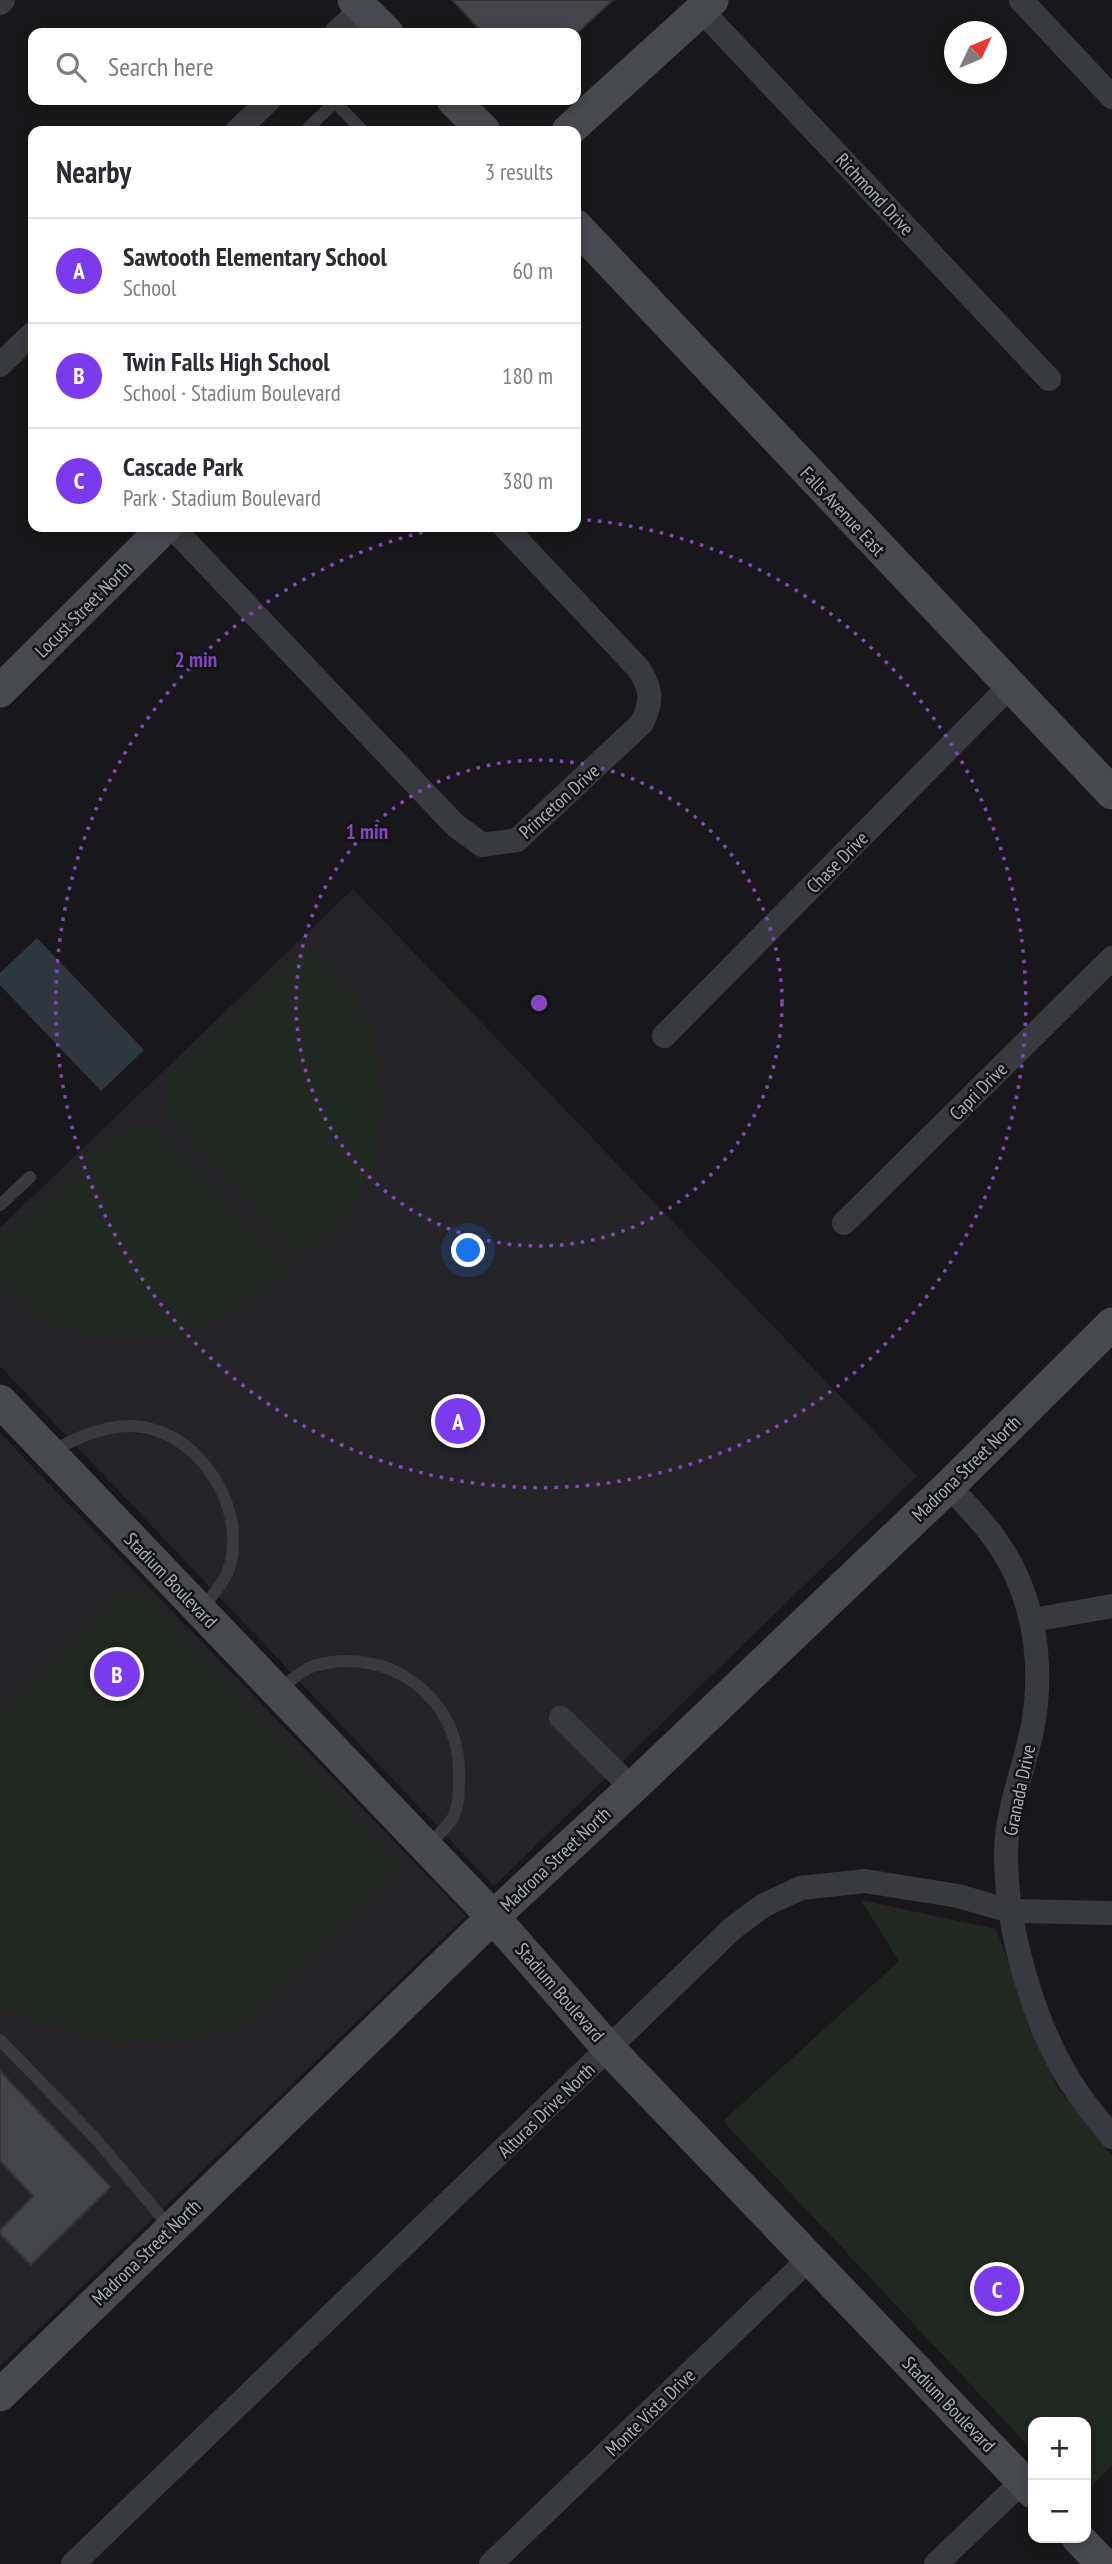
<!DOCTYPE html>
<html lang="en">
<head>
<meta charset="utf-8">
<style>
  :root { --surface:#fff; --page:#f2f2f3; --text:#2b2b33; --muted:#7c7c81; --line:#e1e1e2; --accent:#7c3aed }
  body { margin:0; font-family:"PT Sans Narrow",sans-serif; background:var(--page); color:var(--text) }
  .controls { position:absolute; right:21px; bottom:21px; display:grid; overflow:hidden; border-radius:14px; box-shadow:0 4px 10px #0003 }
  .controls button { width:63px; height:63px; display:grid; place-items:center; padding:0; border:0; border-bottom:2px solid var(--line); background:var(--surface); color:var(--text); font:35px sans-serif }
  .compass { position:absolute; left:944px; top:21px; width:63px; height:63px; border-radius:50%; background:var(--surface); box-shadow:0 4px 10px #0003; rotate:46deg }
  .you { position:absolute; left:469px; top:1251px; width:24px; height:24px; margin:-18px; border:5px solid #fff; border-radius:50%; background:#1a73e8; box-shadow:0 0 0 10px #1a73e833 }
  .badge { display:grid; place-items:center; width:46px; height:46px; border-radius:50%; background:var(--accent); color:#fff; font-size:23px; font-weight:700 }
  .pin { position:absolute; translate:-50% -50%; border:4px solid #fff; box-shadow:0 2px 7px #0006 }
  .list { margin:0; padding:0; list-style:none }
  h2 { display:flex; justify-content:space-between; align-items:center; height:91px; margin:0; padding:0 28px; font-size:30px }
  h2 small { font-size:23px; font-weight:400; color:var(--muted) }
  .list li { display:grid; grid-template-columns:46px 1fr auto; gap:21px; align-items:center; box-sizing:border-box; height:105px; padding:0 28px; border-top:2px solid var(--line) }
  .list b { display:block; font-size:26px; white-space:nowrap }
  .list p { margin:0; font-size:23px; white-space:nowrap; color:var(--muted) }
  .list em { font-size:23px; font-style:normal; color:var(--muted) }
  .icon { flex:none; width:38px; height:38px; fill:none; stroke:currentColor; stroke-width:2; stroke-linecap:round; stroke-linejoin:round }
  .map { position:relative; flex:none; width:1112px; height:2564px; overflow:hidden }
  .search { position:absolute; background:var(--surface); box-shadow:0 4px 10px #0003; left:28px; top:28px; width:553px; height:77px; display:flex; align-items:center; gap:18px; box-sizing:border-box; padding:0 24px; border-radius:14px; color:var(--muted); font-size:26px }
  .panel { position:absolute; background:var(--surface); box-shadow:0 4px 10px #0003; left:28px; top:126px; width:553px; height:406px; border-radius:14px }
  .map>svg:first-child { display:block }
</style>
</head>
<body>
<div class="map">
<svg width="1112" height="2564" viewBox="0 0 1112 2564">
  <rect width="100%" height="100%" fill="#18181a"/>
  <g fill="#242427">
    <polygon points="353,889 917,1476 494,1886 0,1366 0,1228"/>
    <polygon points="0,1433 466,1916 0,2366"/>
  </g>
  <g fill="#202821">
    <path d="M309,947C332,973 360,1000 371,1034C390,1091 385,1163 347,1212C335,1229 316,1243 301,1257L168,1112L164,1081Z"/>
    <path d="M133,1124H149L287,1267C211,1347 79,1369 0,1280V1245Z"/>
    <polygon points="126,1592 144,1596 401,1867 275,1995 248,2017 227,2028 145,2046 104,2039 0,2008 0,1718"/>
    <polygon points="861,1900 996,1929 1057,2087 1112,2156 1112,2466 1086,2491 1086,2422 1033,2422 1033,2451 723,2121 899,1961"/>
  </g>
  <polygon fill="#2e373d" points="37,938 144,1050 101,1091 0,985 0,973"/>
  <g fill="#44454a" stroke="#323236" stroke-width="2">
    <polygon points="452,0 613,0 577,33 483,33"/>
    <polygon points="0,2071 111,2187 31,2265 0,2234 0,2230 33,2196 0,2161"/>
  </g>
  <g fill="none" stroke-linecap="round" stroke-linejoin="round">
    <g stroke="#393a3f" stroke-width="12">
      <polyline points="333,100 363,131"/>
      <polyline points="305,131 335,102"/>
      <polyline points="0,1205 30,1177"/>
      <path d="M52,1451C77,1438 103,1425 133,1426C199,1429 250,1510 228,1571C223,1585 209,1598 201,1611"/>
      <path d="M279,1690C289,1682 303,1669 314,1666C387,1644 459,1697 459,1771C459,1785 460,1807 452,1819C445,1829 435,1838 427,1847"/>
      <polyline points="0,2040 95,2138 170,2227"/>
    </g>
    <g stroke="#393a3f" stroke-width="24">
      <polyline points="1021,0 1112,97"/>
      <polyline points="0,3 3,0"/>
      <polyline points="701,10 1049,379"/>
      <polyline points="336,33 362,8"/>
      <polyline points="237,131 269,100"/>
      <polyline points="0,365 33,333"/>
      <path d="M172,527L455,825L482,845L517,840L642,723C653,700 652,689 638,668L505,527"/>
      <polyline points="664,1036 1009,687"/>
      <polyline points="844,1223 1112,958"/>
      <path d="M949,1486C965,1504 984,1522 997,1542C1034,1594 1044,1663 1033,1725C1025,1768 1006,1810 1006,1854C1006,1931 1035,2032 1079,2095C1089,2109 1101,2123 1112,2137"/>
      <polyline points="1033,1620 1112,1606"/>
      <polyline points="561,1718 632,1788"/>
      <polyline points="73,2564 733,1928 764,1905 801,1888 865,1881 958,1896 1010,1911 1112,1913"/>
      <polyline points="491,2564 809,2259"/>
      <polyline points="936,2564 1023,2481"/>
    </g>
    <g stroke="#47494f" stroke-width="33">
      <polyline points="354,0 387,33"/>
      <polyline points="453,100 484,131"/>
      <polyline points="568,131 712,0"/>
      <polyline points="576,226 1112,793"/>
      <polyline points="0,691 165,527"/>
      <polyline points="0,1401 493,1917 609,2049 1033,2492"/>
      <polyline points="0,2395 493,1917 632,1788 949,1486 1112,1324"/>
      <polyline points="1078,2538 1103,2564"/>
    </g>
  </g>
  <g fill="none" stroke="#8446be" stroke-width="3.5" stroke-dasharray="3.5 7">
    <circle cx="539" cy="1003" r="243"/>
    <path d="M577 519A485 485 0 1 1 446 527"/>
  </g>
  <g text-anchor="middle" stroke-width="5" stroke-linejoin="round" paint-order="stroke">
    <g font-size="19" fill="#aaafb9" stroke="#131315">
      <text transform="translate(875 194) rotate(47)" y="7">Richmond Drive</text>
      <text transform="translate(843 511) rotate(47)" y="7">Falls Avenue East</text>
      <text transform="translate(83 609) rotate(-45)" y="7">Locust Street North</text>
      <text transform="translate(559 801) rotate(-42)" y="7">Princeton Drive</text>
      <text transform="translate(837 862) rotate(-45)" y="7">Chase Drive</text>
      <text transform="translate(978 1091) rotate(-45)" y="7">Capri Drive</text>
      <text transform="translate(966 1468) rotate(-44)" y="7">Madrona Street North</text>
      <text transform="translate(171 1580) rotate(46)" y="7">Stadium Boulevard</text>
      <text transform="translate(1019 1790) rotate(-78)" y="7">Granada Drive</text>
      <text transform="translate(555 1859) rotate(-43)" y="7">Madrona Street North</text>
      <text transform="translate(560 1992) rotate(49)" y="7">Stadium Boulevard</text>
      <text transform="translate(546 2110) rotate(-44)" y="7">Alturas Drive North</text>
      <text transform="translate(146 2252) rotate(-44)" y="7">Madrona Street North</text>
      <text transform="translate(949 2404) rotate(46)" y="7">Stadium Boulevard</text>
      <text transform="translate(650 2412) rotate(-44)" y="7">Monte Vista Drive</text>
    </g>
  </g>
  <circle cx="539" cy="1003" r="10" fill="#8446be" stroke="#131315" stroke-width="3.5"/>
  <g font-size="21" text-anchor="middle" font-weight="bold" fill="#8446be" stroke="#131315" stroke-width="5" stroke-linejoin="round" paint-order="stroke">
    <text x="196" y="667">2 min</text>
    <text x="367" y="839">1 min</text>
  </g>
</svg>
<div class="controls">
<button>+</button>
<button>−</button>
</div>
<svg class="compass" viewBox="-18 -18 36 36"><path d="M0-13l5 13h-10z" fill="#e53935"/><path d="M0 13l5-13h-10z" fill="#7c7c81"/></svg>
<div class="you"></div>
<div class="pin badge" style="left:458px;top:1421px">A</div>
<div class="pin badge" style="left:117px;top:1674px">B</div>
<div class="pin badge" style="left:997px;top:2289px">C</div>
<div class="search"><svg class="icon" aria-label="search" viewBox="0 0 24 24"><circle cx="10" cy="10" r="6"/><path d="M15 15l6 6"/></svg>Search here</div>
<section class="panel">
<h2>Nearby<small>3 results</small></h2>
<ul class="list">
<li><span class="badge">A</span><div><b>Sawtooth Elementary School</b><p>School</p></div><em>60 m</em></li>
<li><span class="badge">B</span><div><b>Twin Falls High School</b><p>School · Stadium Boulevard</p></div><em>180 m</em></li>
<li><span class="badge">C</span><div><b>Cascade Park</b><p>Park · Stadium Boulevard</p></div><em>380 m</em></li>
</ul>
</section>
</div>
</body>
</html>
